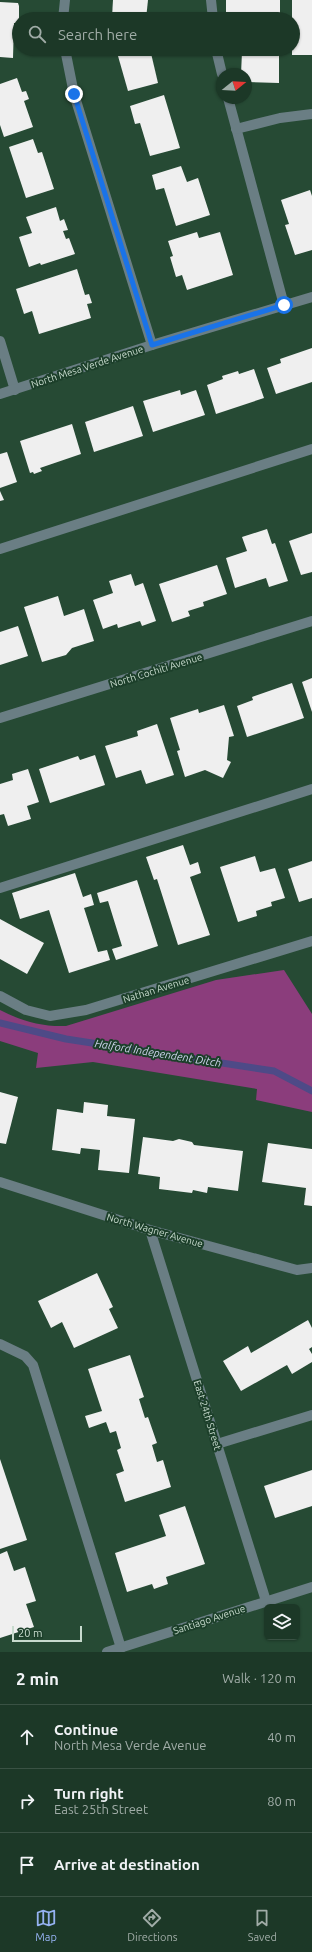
<!DOCTYPE html>
<html lang="en">
<head>
<meta charset="utf-8">
<style>
  :root { --surface:#1c3827; --page:#253f2f; --text:#f1f3f6; --muted:#a0aca7; --line:#3a5244; --accent:#95b2f1 }
  body { margin:0; font-family:Ubuntu,sans-serif; background:var(--page); color:var(--text) }
  .controls { position:absolute; right:12px; bottom:12px; display:grid; overflow:hidden; border-radius:6px; box-shadow:0 1px 3px #0004 }
  .controls button { width:36px; height:36px; display:grid; place-items:center; padding:0; border:0; border-bottom:1px solid var(--line); background:var(--surface); color:var(--text); font:20px sans-serif }
  .compass { position:absolute; left:216px; top:68px; width:36px; height:36px; border-radius:50%; background:var(--surface); box-shadow:0 1px 3px #0004; rotate:72deg }
  .scale { position:absolute; left:12px; bottom:10px; width:70px; box-sizing:border-box; padding-left:4px; border:2px solid #c8dbce; border-top:0; font-size:11px; line-height:14px; white-space:nowrap; color:#c8dbce; -webkit-text-stroke:3px #1c3f2a; paint-order:stroke }
  .stop { position:absolute; width:12px; height:12px; margin:-9px; border:3px solid #1a73e8; border-radius:50%; background:#fff }
  .stop.end { background:#1a73e8; border-color:#fff; box-shadow:0 1px 4px #0008 }
  .list { margin:0; padding:0; list-style:none }
  h2 { display:flex; justify-content:space-between; align-items:center; height:52px; margin:0; padding:0 16px; font-size:17px }
  h2 small { font-size:13px; font-weight:400; color:var(--muted) }
  .list li { display:grid; grid-template-columns:26px 1fr auto; gap:12px; align-items:center; box-sizing:border-box; height:64px; padding:0 16px; border-top:1px solid var(--line) }
  .list b { display:block; font-size:15px; white-space:nowrap }
  .list p { margin:0; font-size:13px; white-space:nowrap; color:var(--muted) }
  .list em { font-size:13px; font-style:normal; color:var(--muted) }
  .icon { flex:none; width:22px; height:22px; fill:none; stroke:currentColor; stroke-width:2; stroke-linecap:round; stroke-linejoin:round }
  .map { position:relative; flex:none; width:312px; height:1652px; overflow:hidden }
  .search { position:absolute; background:var(--surface); box-shadow:0 1px 3px #0004; left:12px; right:12px; top:12px; height:44px; display:flex; align-items:center; gap:10px; box-sizing:border-box; padding:0 14px; border-radius:22px; color:var(--muted); font-size:15px }
  .sheet { height:244px; background:var(--surface) }
  nav { display:flex; justify-content:space-around; align-items:center; box-sizing:border-box; height:56px; border-top:1px solid var(--line); background:var(--surface); font-size:11px; color:var(--muted) }
  nav a { display:grid; justify-items:center; gap:2px }
  nav .on { color:var(--accent) }
  .map>svg:first-child { display:block }
</style>
</head>
<body>
<div class="map">
<svg width="312" height="1652" viewBox="0 0 312 1652">
  <rect width="100%" height="100%" fill="#264a34"/>
  <path fill="#8b3d7c" d="M284,970L312,1014V1112L256,1100L257,1089L93,1062L36,1068L38,1053L0,1041V1010C21,1021 42,1027 66,1026L216,980Z"/>
  <g fill="none" stroke-linecap="round" stroke-linejoin="round">
    <polyline stroke="#4e4a87" stroke-width="7" points="0,1023 66,1039 274,1071 312,1091"/>
  </g>
  <g fill="#efefef">
    <polygon points="113,0 148,0 146,19 112,17"/>
    <rect x="226" y="0" width="54" height="19"/>
    <rect x="292" y="0" width="20" height="55"/>
    <polygon points="0,2 18,3 19,6 19,23 14,23 13,58 0,57"/>
    <polygon points="116,49 150,49 158,83 128,91"/>
    <polygon points="229,49 279,49 279,83 246,82 246,74 241,74 242,52 229,52"/>
    <polygon points="17,78 22,92 26,91 29,99 24,101 33,127 4,137 0,125 0,84"/>
    <polygon points="164,95 180,148 150,156 140,123 135,124 130,106"/>
    <polygon points="33,139 38,153 42,152 54,189 26,198 9,147"/>
    <polygon points="181,166 187,182 198,178 210,215 176,226 164,188 156,190 152,175"/>
    <polygon points="310,190 312,196 312,250 295,255 285,225 289,224 281,200"/>
    <polygon points="56,207 60,221 64,219 68,230 63,231 66,239 69,238 75,254 41,265 40,263 29,267 19,237 32,233 26,217"/>
    <polygon points="197,232 199,238 220,232 233,275 187,290 182,275 176,277 170,257 173,256 168,241"/>
    <polygon points="77,269 85,295 89,294 92,303 87,304 91,318 39,334 32,311 24,314 16,289"/>
    <polygon points="312,348 312,382 276,394 267,368 281,363 280,359"/>
    <polygon points="254,369 264,398 216,414 207,385 223,379 222,376 238,371 239,374"/>
    <polygon points="180,390 181,395 196,390 205,415 153,432 143,401"/>
    <polygon points="133,406 143,436 94,452 85,422"/>
    <polygon points="72,424 81,454 40,468 42,471 34,474 33,472 30,473 20,441"/>
    <polygon points="7,452 17,482 0,488 0,454"/>
    <polygon points="0,491 4,500 0,501"/>
    <polygon points="267,529 272,544 275,543 288,581 269,587 266,578 235,588 226,558 247,551 242,537"/>
    <polygon points="312,533 312,572 301,575 289,541"/>
    <polygon points="217,565 227,594 203,602 204,606 188,611 190,616 172,622 159,584"/>
    <polygon points="131,574 135,586 143,583 156,621 142,626 140,621 118,628 117,624 103,629 93,600 113,593 109,581"/>
    <polygon points="58,596 64,616 84,609 94,641 72,648 66,655 42,662 24,607"/>
    <polygon points="18,626 28,656 0,665 0,632"/>
    <polygon points="312,678 312,712 302,682"/>
    <polygon points="292,683 304,718 247,737 237,706 253,700 252,697"/>
    <polygon points="224,705 234,736 229,737 227,760 231,762 223,778 205,770 185,777 177,751 180,750 170,718 198,709 199,713"/>
    <polygon points="157,724 174,775 146,784 141,770 116,778 105,746 138,736 137,731"/>
    <polygon points="95,755 105,785 50,803 39,769 78,756 80,760"/>
    <polygon points="28,769 39,802 27,806 31,819 8,826 4,814 0,815 0,784 13,780 12,774"/>
    <polygon points="183,845 190,865 198,862 201,873 190,877 210,935 178,945 157,879 154,880 146,857"/>
    <polygon points="255,856 260,872 275,868 285,898 271,902 272,906 256,911 257,916 238,922 220,867"/>
    <polygon points="312,861 312,898 299,902 288,869"/>
    <polygon points="75,873 83,897 91,894 94,905 84,908 98,952 107,950 110,960 69,973 49,910 20,919 12,893"/>
    <polygon points="137,880 158,946 116,960 112,949 122,946 108,901 100,903 97,893"/>
    <polygon points="0,919 44,943 27,974 0,959"/>
    <polygon points="0,1092 18,1097 6,1144 0,1143"/>
    <polygon points="84,1102 108,1105 107,1116 135,1119 129,1173 98,1170 100,1150 81,1148 80,1154 52,1150 57,1109 83,1113"/>
    <polygon points="143,1137 173,1141 179,1139 192,1142 194,1145 243,1151 238,1191 208,1187 207,1193 193,1190 192,1193 159,1189 160,1177 138,1174"/>
    <polygon points="268,1143 312,1149 312,1206 304,1205 306,1188 262,1182"/>
    <polygon points="97,1273 113,1307 109,1309 118,1328 74,1348 62,1322 51,1328 38,1301"/>
    <polygon points="308,1320 312,1328 312,1347 309,1349 312,1354 312,1362 292,1374 287,1365 241,1391 223,1361 248,1346 251,1353"/>
    <polygon points="130,1355 144,1397 139,1399 145,1418 148,1417 157,1443 152,1445 157,1462 163,1460 171,1487 125,1502 116,1474 124,1471 117,1450 121,1448 116,1431 110,1433 106,1422 89,1428 85,1416 102,1411 88,1369"/>
    <polygon points="0,1459 27,1540 0,1549"/>
    <polygon points="312,1470 312,1506 275,1518 264,1486"/>
    <polygon points="185,1506 205,1564 166,1577 168,1584 154,1589 152,1584 127,1592 115,1553 166,1536 159,1515"/>
    <polygon points="7,1551 14,1571 25,1567 36,1601 26,1604 34,1627 0,1638 0,1554"/>
  </g>
  <g fill="none" stroke-linecap="round" stroke-linejoin="round">
    <g stroke="#6a7e84" stroke-width="10">
      <polyline points="211,0 213,19"/>
      <polyline points="63,19 65,0"/>
      <polyline points="65,49 74,94 152,345"/>
      <polyline points="216,49 222,74"/>
      <polyline points="228,98 284,305"/>
      <polyline points="236,129 280,118 312,114"/>
      <polyline points="0,341 15,390"/>
      <polyline points="0,394 152,345 312,297"/>
      <polyline points="0,549 312,449"/>
      <polyline points="0,718 312,621"/>
      <polyline points="0,888 312,789"/>
      <polyline points="0,996 26,1010 50,1016 86,1010 312,941"/>
      <polyline points="0,1182 150,1230 297,1270 312,1268"/>
      <polyline points="150,1230 266,1601"/>
      <polyline points="0,1344 25,1356 33,1365 121,1648"/>
      <polyline points="217,1444 312,1415"/>
      <polyline points="107,1652 312,1587"/>
    </g>
  </g>
  <g fill="none" stroke-linecap="round" stroke-linejoin="round">
    <polyline stroke="#1a73e8" stroke-width="5" points="74,94 152,345 284,305"/>
  </g>
  <g text-anchor="middle" stroke-width="4" stroke-linejoin="round" paint-order="stroke">
    <g font-size="10" fill="#c8dbce" stroke="#1c3f2a">
      <text transform="translate(87 366) rotate(-18)" y="4">North Mesa Verde Avenue</text>
      <text transform="translate(156 670) rotate(-17)" y="4">North Cochiti Avenue</text>
      <text transform="translate(156 989) rotate(-17)" y="4">Nathan Avenue</text>
      <text transform="translate(155 1230) rotate(16)" y="4">North Wagner Avenue</text>
      <text transform="translate(208 1415) rotate(73)" y="4">East 24th Street</text>
      <text transform="translate(209 1619) rotate(-18)" y="4">Santiago Avenue</text>
    </g>
    <g font-size="11" font-style="italic" fill="#ccd2eb" stroke="#1c3f2a">
      <text transform="translate(158 1053) rotate(9)" y="4">Halford Independent Ditch</text>
    </g>
  </g>
</svg>
<div class="controls">
<button><svg class="icon" aria-label="layers" viewBox="0 0 24 24"><path d="M12 4l9 5-9 5-9-5zM3 14l9 5 9-5"/></svg></button>
</div>
<svg class="compass" viewBox="-18 -18 36 36"><path d="M0-13l5 13h-10z" fill="#e53935"/><path d="M0 13l5-13h-10z" fill="#a0aca7"/></svg>
<div class="scale">20 m</div>
<div class="stop" style="left:284px;top:305px"></div>
<div class="stop end" style="left:74px;top:94px"></div>
<div class="search"><svg class="icon" aria-label="search" viewBox="0 0 24 24"><circle cx="10" cy="10" r="6"/><path d="M15 15l6 6"/></svg>Search here</div>
</div>
<section class="sheet">
<h2>2 min<small>Walk · 120 m</small></h2>
<ul class="list">
<li><svg class="icon" aria-label="ahead" viewBox="0 0 24 24"><path d="M12 20V5M6 11l6-6 6 6"/></svg><div><b>Continue</b><p>North Mesa Verde Avenue</p></div><em>40 m</em></li>
<li><svg class="icon" aria-label="right" viewBox="0 0 24 24"><path d="M7 20v-9h11M14 6l5 5-5 5"/></svg><div><b>Turn right</b><p>East 25th Street</p></div><em>80 m</em></li>
<li><svg class="icon" aria-label="arrive" viewBox="0 0 24 24"><path d="M6 21V4h12l-3 4 3 4H6"/></svg><div><b>Arrive at destination</b></div></li>
</ul>
</section>
<nav>
<a class="on"><svg class="icon" aria-label="map" viewBox="0 0 24 24"><path d="M3 6l6-2 6 2 6-2v14l-6 2-6-2-6 2zM9 4v14M15 6v14"/></svg>Map</a>
<a><svg class="icon" aria-label="directions" viewBox="0 0 24 24"><path d="M12 3l9 9-9 9-9-9zM9 14v-3h6M13 9l2 2-2 2"/></svg>Directions</a>
<a><svg class="icon" aria-label="saved" viewBox="0 0 24 24"><path d="M7 4h10v16l-5-4-5 4z"/></svg>Saved</a>
</nav>
</body>
</html>
